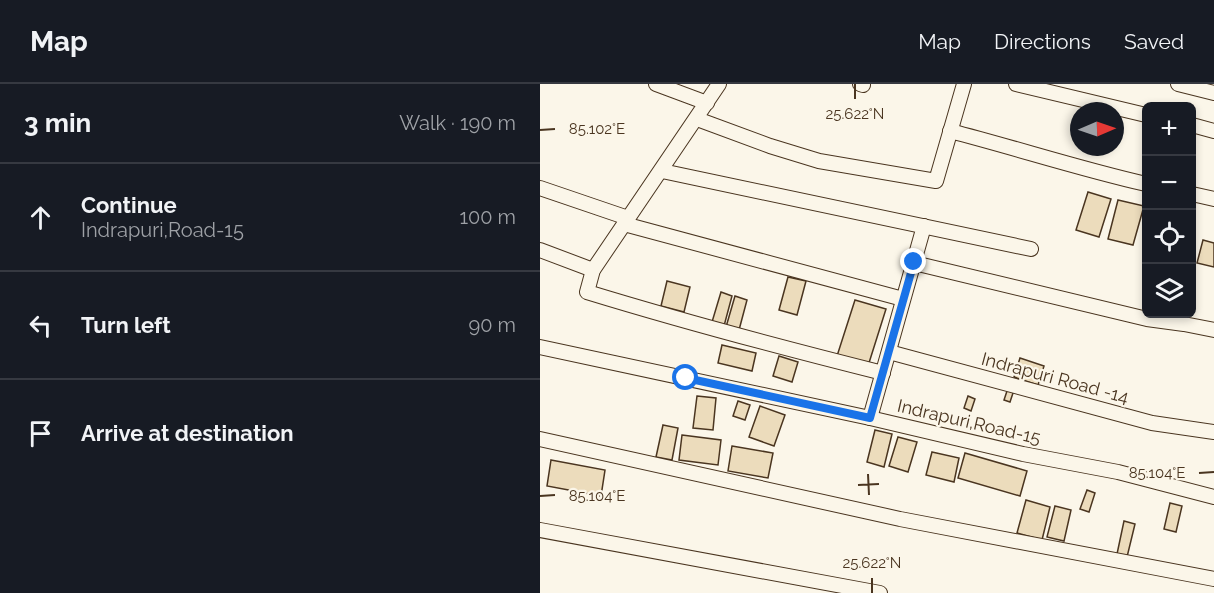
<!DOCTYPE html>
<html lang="en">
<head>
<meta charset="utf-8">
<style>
  :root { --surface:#171b24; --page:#242831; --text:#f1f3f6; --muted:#9ea1a6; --line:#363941 }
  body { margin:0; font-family:Raleway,sans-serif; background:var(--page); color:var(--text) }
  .controls { position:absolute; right:18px; top:18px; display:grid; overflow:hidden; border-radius:9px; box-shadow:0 3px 9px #0003 }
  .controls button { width:54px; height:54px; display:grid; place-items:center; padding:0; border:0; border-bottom:2px solid var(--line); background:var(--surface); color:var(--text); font:30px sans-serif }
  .compass { position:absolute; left:530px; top:18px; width:54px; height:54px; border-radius:50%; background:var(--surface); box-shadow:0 3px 9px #0003; rotate:88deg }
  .stop { position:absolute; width:18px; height:18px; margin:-14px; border:4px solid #1a73e8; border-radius:50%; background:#fff }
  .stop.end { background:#1a73e8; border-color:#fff; box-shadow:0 2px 6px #0008 }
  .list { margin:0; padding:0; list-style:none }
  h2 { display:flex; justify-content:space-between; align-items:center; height:78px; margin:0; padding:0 24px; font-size:26px }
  h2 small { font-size:20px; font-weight:400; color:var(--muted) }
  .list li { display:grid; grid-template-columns:39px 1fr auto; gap:18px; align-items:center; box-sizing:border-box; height:108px; padding:0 24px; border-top:2px solid var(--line) }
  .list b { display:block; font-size:22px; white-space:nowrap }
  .list p { margin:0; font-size:20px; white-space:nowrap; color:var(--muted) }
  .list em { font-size:20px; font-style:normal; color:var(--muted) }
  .icon { flex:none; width:33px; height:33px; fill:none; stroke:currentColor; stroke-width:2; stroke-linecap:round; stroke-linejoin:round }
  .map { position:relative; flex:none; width:674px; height:509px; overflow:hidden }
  header { display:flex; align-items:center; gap:36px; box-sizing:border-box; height:84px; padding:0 30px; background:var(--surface); border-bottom:2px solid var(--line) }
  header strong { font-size:28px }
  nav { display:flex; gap:33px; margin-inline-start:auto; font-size:21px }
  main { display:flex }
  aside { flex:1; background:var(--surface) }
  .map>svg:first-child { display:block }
</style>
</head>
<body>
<header>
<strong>Map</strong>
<nav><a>Map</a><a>Directions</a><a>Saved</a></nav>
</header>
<main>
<aside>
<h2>3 min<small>Walk · 190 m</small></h2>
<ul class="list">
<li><svg class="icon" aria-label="ahead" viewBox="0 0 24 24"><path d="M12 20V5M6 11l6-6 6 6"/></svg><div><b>Continue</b><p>Indrapuri,Road-15</p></div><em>100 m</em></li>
<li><svg class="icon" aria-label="left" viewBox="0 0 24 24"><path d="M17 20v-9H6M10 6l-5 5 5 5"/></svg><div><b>Turn left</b></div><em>90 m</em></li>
<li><svg class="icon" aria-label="arrive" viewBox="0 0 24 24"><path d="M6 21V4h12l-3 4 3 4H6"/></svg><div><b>Arrive at destination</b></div></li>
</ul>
</aside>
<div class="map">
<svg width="674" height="509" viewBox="0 0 674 509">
  <rect width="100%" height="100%" fill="#fbf6e9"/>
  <g fill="#ecdcbc" stroke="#4a3520" stroke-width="1.5">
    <polygon points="548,108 571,115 559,153 536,146"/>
    <polygon points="578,116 604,122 593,161 568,155"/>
    <polygon points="663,156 674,159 674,183 657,179"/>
    <polygon points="248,193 266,197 257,231 239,226"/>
    <polygon points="127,197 150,203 144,228 121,222"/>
    <polygon points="181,208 192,212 184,242 172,238"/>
    <polygon points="195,212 207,216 199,246 186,243"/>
    <polygon points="315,216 346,225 328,282 297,272"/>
    <polygon points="182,261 216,269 212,287 178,279"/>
    <polygon points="239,272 258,278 252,298 233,292"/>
    <polygon points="480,274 504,282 498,301 474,293"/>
    <polygon points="468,304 474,306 470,318 464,316"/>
    <polygon points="157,312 176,314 173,346 153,344"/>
    <polygon points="428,312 435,315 431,327 424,324"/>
    <polygon points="198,317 210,321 205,336 193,332"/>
    <polygon points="220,322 245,331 234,362 209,353"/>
    <polygon points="123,341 138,344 132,376 116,373"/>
    <polygon points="335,346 352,350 344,383 327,378"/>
    <polygon points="142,351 181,356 178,381 139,376"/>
    <polygon points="358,353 377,358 368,388 349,382"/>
    <polygon points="192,362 233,369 228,394 188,387"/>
    <polygon points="392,368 419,374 414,398 386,391"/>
    <polygon points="425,369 487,387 480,412 418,394"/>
    <polygon points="11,376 65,386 61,412 7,402"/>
    <polygon points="547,406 555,409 549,428 540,425"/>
    <polygon points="486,416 510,423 502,456 477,449"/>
    <polygon points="630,419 642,422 636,448 624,445"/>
    <polygon points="515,422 531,426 524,457 507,453"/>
    <polygon points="584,437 595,440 587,473 577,470"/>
  </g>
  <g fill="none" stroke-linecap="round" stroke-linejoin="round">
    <defs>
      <g id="minor">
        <polyline points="116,0 167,19"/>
        <path d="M179,0L53,186L47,208C145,238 243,264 343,289"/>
        <polyline points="320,0 323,1"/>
        <polyline points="476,0 606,31"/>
        <polyline points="638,0 674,9"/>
        <polyline points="157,35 230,62 279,77 396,97 424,0"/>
        <polyline points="652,41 674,47"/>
        <path d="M410,47C476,64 540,85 606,100"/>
        <polyline points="122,87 491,165"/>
        <polyline points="0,104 88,134"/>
        <polyline points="652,110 674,115"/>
        <polyline points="84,140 363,215"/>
        <polyline points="0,166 53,186"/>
        <polyline points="374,179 607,235 644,240 674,246"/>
        <polyline points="0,263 330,334 483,370 578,388 674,413"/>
        <polyline points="349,268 612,339 674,348"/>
        <polyline points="330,334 384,142"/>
        <polyline points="0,355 360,435 674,495"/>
        <polyline points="0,446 340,509"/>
      </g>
    </defs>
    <use href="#minor" stroke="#4a3520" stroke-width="16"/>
    <use href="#minor" stroke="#fbf6e9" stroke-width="14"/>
  </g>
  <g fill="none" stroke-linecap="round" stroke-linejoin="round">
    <polyline stroke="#1a73e8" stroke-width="8" points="146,294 330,334 374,178"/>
  </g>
  <path fill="none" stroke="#4a3520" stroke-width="2" d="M315,0V15M0,46L15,45M659,389L674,388M328,390L329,411M318,401L339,400M0,412L15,411M332,494V509"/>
  <g text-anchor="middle" stroke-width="4.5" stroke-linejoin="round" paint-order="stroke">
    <g font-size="18" fill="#4a3520" stroke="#fbf6e9">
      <text transform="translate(515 294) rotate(15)" y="6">Indrapuri Road -14</text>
      <text transform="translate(429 338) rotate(13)" y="6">Indrapuri,Road-15</text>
    </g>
  </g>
  <g font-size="15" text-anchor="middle" fill="#4a3520" stroke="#fbf6e9" stroke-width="4.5" stroke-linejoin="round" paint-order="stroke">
    <text x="315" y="35">25.622°N</text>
    <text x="57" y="50">85.102°E</text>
    <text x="617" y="394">85.104°E</text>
    <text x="57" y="417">85.104°E</text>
    <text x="332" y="484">25.622°N</text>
  </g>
</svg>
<div class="controls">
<button>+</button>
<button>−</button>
<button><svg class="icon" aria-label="locate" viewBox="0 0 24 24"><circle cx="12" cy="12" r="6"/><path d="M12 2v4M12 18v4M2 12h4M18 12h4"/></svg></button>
<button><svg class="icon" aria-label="layers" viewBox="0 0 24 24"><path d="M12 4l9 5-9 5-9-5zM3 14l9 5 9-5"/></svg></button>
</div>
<svg class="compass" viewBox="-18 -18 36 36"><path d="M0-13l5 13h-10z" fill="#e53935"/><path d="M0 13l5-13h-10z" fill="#9ea1a6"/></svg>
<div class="stop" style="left:146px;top:294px"></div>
<div class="stop end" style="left:374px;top:178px"></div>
</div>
</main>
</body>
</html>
